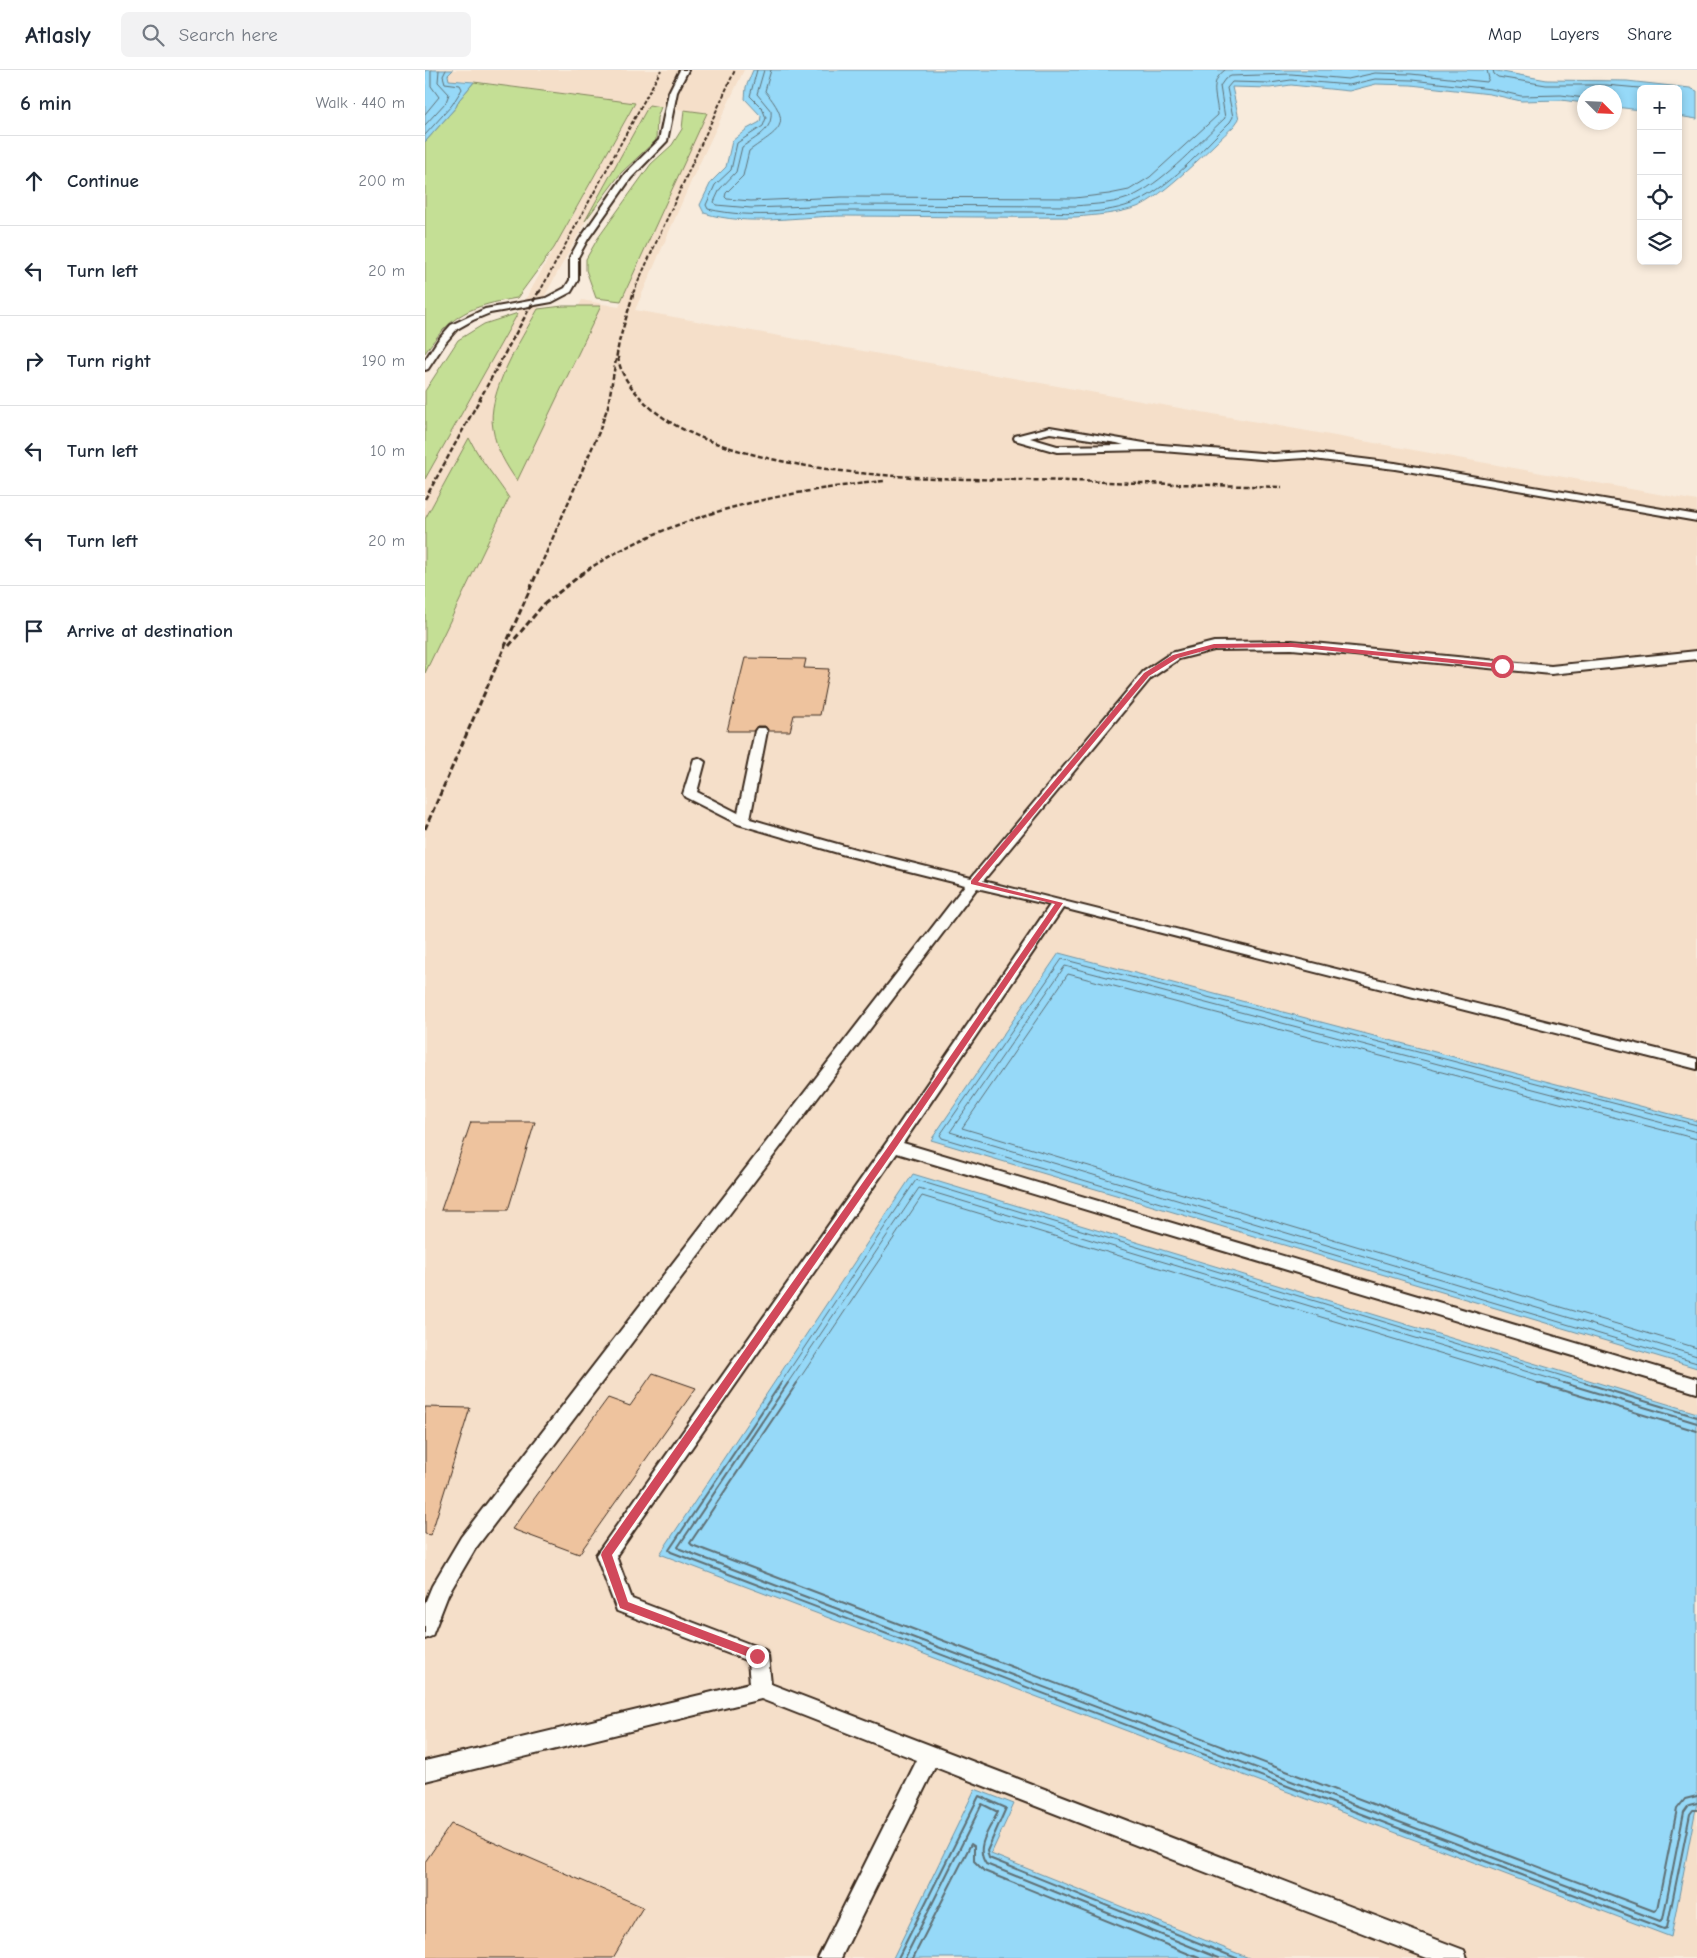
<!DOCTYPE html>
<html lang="en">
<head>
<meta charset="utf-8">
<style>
  :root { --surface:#fff; --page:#f2f2f3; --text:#1f2937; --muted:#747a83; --line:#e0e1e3 }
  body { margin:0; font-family:"Comic Neue",sans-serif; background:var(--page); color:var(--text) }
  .controls { position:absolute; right:15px; top:15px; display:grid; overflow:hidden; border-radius:8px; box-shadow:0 2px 8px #0003 }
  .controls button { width:45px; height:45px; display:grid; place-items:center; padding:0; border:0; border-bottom:1px solid var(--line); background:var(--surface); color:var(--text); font:25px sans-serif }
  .compass { position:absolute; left:1152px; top:15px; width:45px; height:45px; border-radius:50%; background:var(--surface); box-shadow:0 2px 8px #0003; rotate:114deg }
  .stop { position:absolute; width:15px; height:15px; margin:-11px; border:4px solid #d1495b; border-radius:50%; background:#fff }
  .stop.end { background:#d1495b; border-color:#fff; box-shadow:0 1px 5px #0008 }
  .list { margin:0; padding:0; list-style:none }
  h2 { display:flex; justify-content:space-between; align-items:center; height:65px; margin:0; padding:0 20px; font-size:21px }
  h2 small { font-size:16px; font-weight:400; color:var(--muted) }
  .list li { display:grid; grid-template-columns:32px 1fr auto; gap:15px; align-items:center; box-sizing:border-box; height:90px; padding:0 20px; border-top:1px solid var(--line) }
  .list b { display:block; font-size:19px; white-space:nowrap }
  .list em { font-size:16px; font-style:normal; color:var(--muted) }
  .icon { flex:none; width:28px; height:28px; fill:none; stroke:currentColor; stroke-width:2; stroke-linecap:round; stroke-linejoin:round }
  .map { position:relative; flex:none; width:1272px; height:1888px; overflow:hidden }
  header { display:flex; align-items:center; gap:30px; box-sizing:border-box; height:70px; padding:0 25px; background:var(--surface); border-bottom:1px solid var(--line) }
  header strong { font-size:24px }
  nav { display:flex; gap:28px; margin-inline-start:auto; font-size:18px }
  .search { width:350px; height:45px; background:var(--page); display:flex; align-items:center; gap:12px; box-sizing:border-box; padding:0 18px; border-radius:8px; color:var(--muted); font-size:19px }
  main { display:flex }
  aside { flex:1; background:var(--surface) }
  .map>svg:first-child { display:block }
</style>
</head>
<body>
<header>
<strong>Atlasly</strong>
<div class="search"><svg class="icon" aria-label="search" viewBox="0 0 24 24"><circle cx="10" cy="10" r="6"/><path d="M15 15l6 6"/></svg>Search here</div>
<nav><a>Map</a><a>Layers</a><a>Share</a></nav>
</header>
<main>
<aside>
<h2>6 min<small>Walk · 440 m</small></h2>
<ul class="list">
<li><svg class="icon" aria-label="ahead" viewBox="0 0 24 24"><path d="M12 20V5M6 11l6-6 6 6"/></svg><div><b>Continue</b></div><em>200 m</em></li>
<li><svg class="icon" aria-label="left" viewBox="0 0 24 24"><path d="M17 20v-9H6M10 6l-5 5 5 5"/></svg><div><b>Turn left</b></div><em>20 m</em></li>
<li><svg class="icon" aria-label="right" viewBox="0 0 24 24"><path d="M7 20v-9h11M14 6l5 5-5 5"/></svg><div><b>Turn right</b></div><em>190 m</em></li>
<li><svg class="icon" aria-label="left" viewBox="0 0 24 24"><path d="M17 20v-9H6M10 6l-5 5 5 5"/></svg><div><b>Turn left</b></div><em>10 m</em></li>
<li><svg class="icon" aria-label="left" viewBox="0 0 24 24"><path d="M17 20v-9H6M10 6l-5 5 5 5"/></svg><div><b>Turn left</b></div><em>20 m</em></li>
<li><svg class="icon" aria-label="arrive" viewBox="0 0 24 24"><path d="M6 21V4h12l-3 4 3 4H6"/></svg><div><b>Arrive at destination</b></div></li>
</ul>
</aside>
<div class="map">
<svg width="1272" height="1888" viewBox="0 0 1272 1888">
  <rect width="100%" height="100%" fill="#f8ebdc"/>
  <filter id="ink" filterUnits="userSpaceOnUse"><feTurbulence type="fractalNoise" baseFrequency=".02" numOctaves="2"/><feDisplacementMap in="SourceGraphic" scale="10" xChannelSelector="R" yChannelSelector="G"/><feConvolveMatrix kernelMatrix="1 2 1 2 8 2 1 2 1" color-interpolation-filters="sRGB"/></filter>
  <g filter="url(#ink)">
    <path fill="#f5dfc9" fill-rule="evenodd" d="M28,0H319L268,107L210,240L1272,431V1888H0V539L54,388L44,369L0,449V409L210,34L41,10H24L23,6ZM224,35L281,43L194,237L157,230L77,387L67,358L87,286Z"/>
    <g fill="#c4df95" stroke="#80845a">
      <path d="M49,12L210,33L129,178L92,228C46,236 27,243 0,283V72L31,37L34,30Z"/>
      <polygon points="224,35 236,37 232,48 231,70 196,103 160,151"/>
      <polygon points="259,40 282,43 196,231 171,228 161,200 161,189 173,168 226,94 247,75 257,59"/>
      <path d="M138,236H176L92,411C81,395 71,379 68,359C61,323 96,270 113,239Z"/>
      <polygon points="93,243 0,409 0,321 33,270 59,254"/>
      <path d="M44,368C55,390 71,408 84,428L0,603V449Z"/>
    </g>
    <g fill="#96d9f8" stroke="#7293a1">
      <polygon points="0,0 28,0 23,5 24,10 49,12 34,30 31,37 0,72"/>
      <path d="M328,0H1066L1122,10L1202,11L1265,18L1272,21V49L1253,46V19H1216V40L1190,37V22H1160L1159,33L1136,30L1096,31L1065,24L986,15L951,14L924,21L866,15L845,18L807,17L814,49L809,56C787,76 737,128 712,137C692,144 671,145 651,147C574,148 496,146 419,146C373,146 323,157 279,143L275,135L286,112L301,97L307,71L322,59L335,52L336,46L320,29L321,17Z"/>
      <polygon points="634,883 1272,1051 1272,1298 506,1070"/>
      <polygon points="488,1104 1272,1343 1272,1733 1246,1867 235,1484"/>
      <polygon points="550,1719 589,1734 566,1784 824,1888 468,1888"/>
    </g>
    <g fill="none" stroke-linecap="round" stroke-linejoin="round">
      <g stroke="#5f7075" stroke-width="1">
        <path d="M332,0L325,26L337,38L341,48L338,56L312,73L306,100L290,115L281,135L283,139C329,150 376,141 423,141C482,141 541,142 601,142C635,142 674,146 706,134C742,121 778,78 805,52L808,47L802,18L807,12L845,13L866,10L924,15L950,9L987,10L1066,19L1096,26L1136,25L1160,28"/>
        <path d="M339,0L332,24L346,41C348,61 331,67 317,77L311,102L295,119L289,132L291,135L326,138L417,135L650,136C669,134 693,134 710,125C743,108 773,73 800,48L795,16L800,9L806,6L866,4L923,9L950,3L986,4L1062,12L1064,9L1062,0"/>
        <path d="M346,0L340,21C370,57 352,60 324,81L318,106L301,123L300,127L302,129L326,131L417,127L650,128L684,124L704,120L725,107L793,45C792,27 783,12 800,0"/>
        <polyline points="1068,0 1069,4 1073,7 1121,15 1181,15 1225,19"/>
        <polyline points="0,44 14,27 6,16 6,0"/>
        <polyline points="0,55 21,32 24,24 13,12 14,0"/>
        <polyline points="0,65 27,35 37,19 35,15 20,13 18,6 21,0"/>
        <polyline points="1272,1055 637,889 515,1065 517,1068 1272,1293"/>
        <polyline points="1272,1062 640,896 525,1062 1272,1286"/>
        <polyline points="1272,1069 643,904 537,1058 1272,1278"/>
        <polyline points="355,1314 491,1110 1164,1314"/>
        <polyline points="362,1314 494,1118 1143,1314"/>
        <polyline points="371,1314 497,1126 1117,1314"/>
      </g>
      <g stroke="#5f7075" stroke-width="2">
        <polyline points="356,1313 244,1480 246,1482 1239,1859 1242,1858 1265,1744 1268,1740 1272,1740"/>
        <polyline points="363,1313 253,1477 255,1479 1235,1851 1238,1849 1259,1742 1264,1735 1272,1733"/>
        <polyline points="372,1313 265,1473 267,1475 1229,1841 1232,1839 1252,1739 1260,1729 1272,1726"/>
        <polyline points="1113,1313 1272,1361"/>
        <polyline points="1139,1313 1272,1353"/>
        <polyline points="1160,1313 1272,1347"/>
        <polyline points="473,1888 554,1726 581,1738 562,1781 564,1788 811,1888"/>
        <path d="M480,1888L557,1734L573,1742C565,1758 549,1777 561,1794L794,1888"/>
        <polyline points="488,1888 546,1774 549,1776 549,1791 559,1801 774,1888"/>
      </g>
    </g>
    <g fill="#eec39e" stroke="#3b2a1e">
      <polygon points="320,588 381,589 379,598 404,599 395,645 369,645 365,661 344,661 340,656 332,656 328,661 302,661"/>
      <polygon points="46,1052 110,1052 83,1140 16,1140"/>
      <polygon points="228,1303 271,1318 154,1484 87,1459 183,1328 205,1336"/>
      <polygon points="0,1337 45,1338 6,1465 0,1464"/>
      <polygon points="26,1754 218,1837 188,1888 0,1888 0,1792"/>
    </g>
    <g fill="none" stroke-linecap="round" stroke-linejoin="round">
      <defs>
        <g id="service">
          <polygon points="255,0 263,0 252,22 242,71 206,108 163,169 153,187 153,210 146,222 127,232 65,243 48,250 32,259 20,273 3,299 0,300 0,290 13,270 26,255 60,239 121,228 140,218 145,210 145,187 155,169 200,104 234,70 244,22"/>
          <path d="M625,357L725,374L848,384L880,382L970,393L1272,445V451L970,399L880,388L848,390L725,380L632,382L590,370L589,368L590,366ZM625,363L692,373L699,375L632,376L605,368Z"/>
          <polygon points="867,571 1126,596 1272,581 1272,589 1126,604 867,579 789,580 754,589 726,608 558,811 1272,989 1272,999 638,838 478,1073 1272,1309 1272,1323 472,1083 191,1486 207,1529 340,1580 343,1586 346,1614 1031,1877 1039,1880 1042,1888 1002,1888 510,1697 416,1888 393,1888 492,1690 336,1629 0,1711 0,1691 325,1613 323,1591 192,1541 171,1485 462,1072 625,835 552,818 50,1479 23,1525 7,1566 0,1569 0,1533 7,1516 36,1467 540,815 420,785 313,754 260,727 258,724 269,689 274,688 280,692 272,722 313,743 330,661 332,658 340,658 342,661 325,749 430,779 546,808 718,602 746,583 789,572"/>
        </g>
      </defs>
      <use href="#service" stroke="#3b2a1e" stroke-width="4"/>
      <use href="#service" fill="#fdfcf7" fill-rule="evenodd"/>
      <g stroke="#3b2a1e" stroke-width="2" stroke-dasharray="4 2" stroke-linecap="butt">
        <polyline points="114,223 236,0"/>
        <polyline points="208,223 310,0"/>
      </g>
      <g stroke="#3b2a1e" stroke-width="2.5" stroke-dasharray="5 2.5" stroke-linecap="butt">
        <path d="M193,287C195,303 204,315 214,326C241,357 281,371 319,382C426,412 536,408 646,411C716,413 787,415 857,417"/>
        <polyline points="0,429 114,221"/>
        <polyline points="112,504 174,362 183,336 194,272 209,221"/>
        <path d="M156,504C245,444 354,422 459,411"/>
      </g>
      <g stroke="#3b2a1e" stroke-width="3" stroke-dasharray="6 3" stroke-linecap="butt">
        <polyline points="84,576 118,535 158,503"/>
        <polyline points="0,759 112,503"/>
      </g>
    </g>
  </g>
  <polygon fill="#d1495b" points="867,573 1077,594 1080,596 1077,598 867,577 789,578 753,588 724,606 553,812 638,833 471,1078 187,1485 203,1532 336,1582 338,1586 336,1589 332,1590 195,1538 176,1485 177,1482 465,1074 630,834 546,814 546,811 719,603 748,585 789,574"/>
</svg>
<div class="controls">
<button>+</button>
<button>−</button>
<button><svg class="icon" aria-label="locate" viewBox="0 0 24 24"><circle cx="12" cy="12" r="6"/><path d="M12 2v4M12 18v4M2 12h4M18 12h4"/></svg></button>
<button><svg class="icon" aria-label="layers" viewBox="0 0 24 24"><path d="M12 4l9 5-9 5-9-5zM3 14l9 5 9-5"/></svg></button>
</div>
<svg class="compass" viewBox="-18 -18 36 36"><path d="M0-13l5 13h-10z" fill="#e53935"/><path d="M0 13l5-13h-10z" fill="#747a83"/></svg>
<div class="stop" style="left:1077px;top:596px"></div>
<div class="stop end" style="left:332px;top:1586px"></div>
</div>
</main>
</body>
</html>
